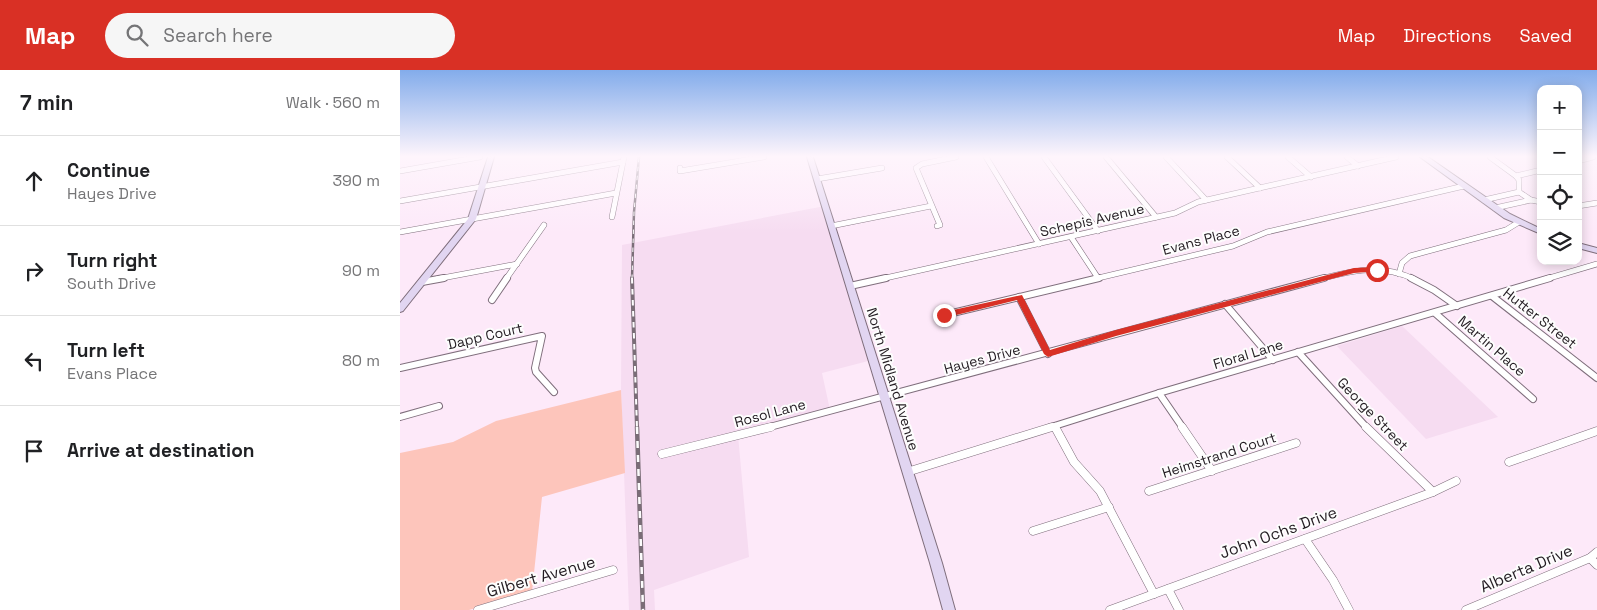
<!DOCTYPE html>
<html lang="en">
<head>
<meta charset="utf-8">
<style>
  :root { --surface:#fff; --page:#f6f6f6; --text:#202124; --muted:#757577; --line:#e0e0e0; --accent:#d93025 }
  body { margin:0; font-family:"Space Grotesk",sans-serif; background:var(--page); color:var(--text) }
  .controls { position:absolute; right:15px; top:15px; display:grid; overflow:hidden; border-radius:10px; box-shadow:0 2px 12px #0003 }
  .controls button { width:45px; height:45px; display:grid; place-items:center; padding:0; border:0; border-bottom:1px solid var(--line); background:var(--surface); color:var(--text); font:25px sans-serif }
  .stop { position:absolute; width:15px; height:15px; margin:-11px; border:4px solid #d93025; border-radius:50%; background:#fff }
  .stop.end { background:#d93025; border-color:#fff; box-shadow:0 1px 5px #0008 }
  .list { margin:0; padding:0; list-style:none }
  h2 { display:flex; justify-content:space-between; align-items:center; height:65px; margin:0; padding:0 20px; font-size:21px }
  h2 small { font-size:16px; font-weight:400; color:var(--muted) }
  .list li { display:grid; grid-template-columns:32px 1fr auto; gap:15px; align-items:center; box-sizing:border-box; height:90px; padding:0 20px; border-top:1px solid var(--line) }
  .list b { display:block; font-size:19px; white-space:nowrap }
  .list p { margin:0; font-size:16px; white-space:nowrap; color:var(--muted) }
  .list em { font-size:16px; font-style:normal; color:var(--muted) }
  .icon { flex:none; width:28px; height:28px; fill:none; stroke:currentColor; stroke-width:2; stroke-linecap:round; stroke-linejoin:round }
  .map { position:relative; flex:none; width:1197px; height:540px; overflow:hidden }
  header { display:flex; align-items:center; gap:30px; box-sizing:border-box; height:70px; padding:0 25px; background:var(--accent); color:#fff }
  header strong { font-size:24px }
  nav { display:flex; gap:28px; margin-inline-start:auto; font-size:18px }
  .search { width:350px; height:45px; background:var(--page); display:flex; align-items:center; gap:12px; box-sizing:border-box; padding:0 18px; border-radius:28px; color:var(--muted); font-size:19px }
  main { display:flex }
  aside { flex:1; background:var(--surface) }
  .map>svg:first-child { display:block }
</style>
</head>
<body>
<header>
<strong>Map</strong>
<div class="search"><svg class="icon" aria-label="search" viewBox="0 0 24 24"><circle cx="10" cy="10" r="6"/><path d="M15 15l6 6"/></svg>Search here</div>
<nav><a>Map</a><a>Directions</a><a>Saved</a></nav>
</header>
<main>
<aside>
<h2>7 min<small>Walk · 560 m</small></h2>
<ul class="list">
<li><svg class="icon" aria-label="ahead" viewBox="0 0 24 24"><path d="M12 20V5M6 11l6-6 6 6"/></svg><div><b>Continue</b><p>Hayes Drive</p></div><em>390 m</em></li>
<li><svg class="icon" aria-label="right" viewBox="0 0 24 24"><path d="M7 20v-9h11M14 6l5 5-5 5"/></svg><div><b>Turn right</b><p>South Drive</p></div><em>90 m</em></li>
<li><svg class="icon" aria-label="left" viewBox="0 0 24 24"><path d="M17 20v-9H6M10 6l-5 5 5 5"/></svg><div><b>Turn left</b><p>Evans Place</p></div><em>80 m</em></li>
<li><svg class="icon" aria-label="arrive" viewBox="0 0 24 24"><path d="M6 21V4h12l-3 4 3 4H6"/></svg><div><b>Arrive at destination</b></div></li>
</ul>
</aside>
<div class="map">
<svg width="1197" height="540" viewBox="0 0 1197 540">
  <rect width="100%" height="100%" fill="#fde9f9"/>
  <g fill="#f6dcf1">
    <polygon points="425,136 472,290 422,303 430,340 338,365 349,487 254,520 255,540 229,540 221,320 222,175"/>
    <polygon points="1002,256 1098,347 1026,369 937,276"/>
  </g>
  <polygon fill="#fdc5bb" points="221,320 225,403 142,427 132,522 69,540 0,540 0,383 53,372 96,351"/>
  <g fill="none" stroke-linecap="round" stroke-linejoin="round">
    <defs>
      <g id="street-far2">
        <polyline points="586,87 639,174"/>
        <polyline points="644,87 698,161"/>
        <polyline points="706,87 756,147"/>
        <polyline points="766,87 806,130"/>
        <polyline points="827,87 860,118"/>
        <polyline points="888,87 911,107"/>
        <polyline points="947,87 958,96"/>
        <polyline points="1090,87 1116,106 1119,110 1119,122 1131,130"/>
        <polyline points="1178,91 1193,87"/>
        <polyline points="280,98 280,101 364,87"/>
        <polyline points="0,101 80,87"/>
        <polyline points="1116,106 1141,100"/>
        <polyline points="417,109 482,98"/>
        <polyline points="1084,130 1119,122"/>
        <polyline points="0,131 223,92"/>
        <polyline points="1178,136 1197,133"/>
        <polyline points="1095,138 1131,130 1141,132"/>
        <polyline points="212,147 224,87"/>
        <polyline points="431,156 531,136"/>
        <polyline points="537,156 540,155 516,98 522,94 556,87"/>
        <polyline points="0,162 216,123"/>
        <polyline points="671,167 698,208"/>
        <polyline points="999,204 1002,193 1010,186 1106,160 1119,152"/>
        <polyline points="37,209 117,194"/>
        <polyline points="106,209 144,155"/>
        <polyline points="481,209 775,143 798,132 996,87"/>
        <polyline points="694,209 833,176 867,162 1064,116"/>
        <path d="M920,209C954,200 980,194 1014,209"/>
        <polyline points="1146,209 1197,194"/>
      </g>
      <g id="street-far1">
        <polyline points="1011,208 1034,220 1057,236"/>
        <polyline points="22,212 44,208"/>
        <polyline points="450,216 486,208"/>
        <polyline points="1092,226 1197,308"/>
        <polyline points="619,227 648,284"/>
        <polyline points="92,230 107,208"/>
        <polyline points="825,234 873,290"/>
        <polyline points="1035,243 1133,329"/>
        <polyline points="544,245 699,208"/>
        <polyline points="898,282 967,358"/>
        <polyline points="0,298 142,266 135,298 136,302 154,322"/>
        <polyline points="759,323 783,358"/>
        <polyline points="0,347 39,336"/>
        <polyline points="366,358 924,208"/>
        <polyline points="648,358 759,323 1150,208"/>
      </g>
      <g id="street">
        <polyline points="655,357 674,392 700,421 754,524"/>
        <polyline points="782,357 812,401"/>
        <polyline points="966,357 1033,422"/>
        <polyline points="262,384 371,357"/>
        <polyline points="1109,392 1197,361"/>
        <polyline points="507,402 652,357"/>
        <polyline points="749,421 896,373"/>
        <polyline points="633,461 709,437"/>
        <polyline points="905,469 933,510 949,540"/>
        <polyline points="1190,488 1197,495"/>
        <polyline points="768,519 779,540"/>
        <polyline points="78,540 213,500"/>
        <polyline points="710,540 1033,422 1056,411"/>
        <polyline points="1066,540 1190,488 1197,482"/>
      </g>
      <g id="secondary">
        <polygon points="88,87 94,87 76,149 3,241 0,242 0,233 68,149"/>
        <polygon points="407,87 413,87 542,493 555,540 543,540 530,493"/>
        <polygon points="1020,87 1028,87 1110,144 1141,159 1141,164 1104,148"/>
        <polygon points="1178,173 1197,178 1197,183 1178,178"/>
      </g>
    </defs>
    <use href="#street-far2" stroke="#7f6e7c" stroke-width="6"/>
    <use href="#street-far1" stroke="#7f6e7c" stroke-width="8"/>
    <use href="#street" stroke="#7f6e7c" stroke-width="9"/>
    <use href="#secondary" stroke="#7f6e7c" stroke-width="2"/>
    <use href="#street-far2" stroke="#fff" stroke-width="5"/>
    <use href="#street-far1" stroke="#fff" stroke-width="6"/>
    <use href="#street" stroke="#fff" stroke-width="8"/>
    <use href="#secondary" fill="#e1d5f1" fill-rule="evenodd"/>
    <defs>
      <polyline id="rail-far2" points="232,209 234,142 239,87"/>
      <polyline id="rail-far1" points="232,208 237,358"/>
      <polyline id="rail" points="237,357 243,540"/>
    </defs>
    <use href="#rail-far2" stroke="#7a6d77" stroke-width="2.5"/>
    <use href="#rail-far1" stroke="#7a6d77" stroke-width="4"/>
    <use href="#rail" stroke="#7a6d77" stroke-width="4.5"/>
    <use href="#rail-far2" stroke="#fdfdfd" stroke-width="1" stroke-dasharray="4.5" stroke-linecap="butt"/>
    <use href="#rail-far1" stroke="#fdfdfd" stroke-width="2" stroke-dasharray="5.5" stroke-linecap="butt"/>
    <use href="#rail" stroke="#fdfdfd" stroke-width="2.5" stroke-dasharray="7" stroke-linecap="butt"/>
  </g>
  <linearGradient id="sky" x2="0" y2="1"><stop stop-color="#83aceb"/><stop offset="0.53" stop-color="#fef5fc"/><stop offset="1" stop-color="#fef5fc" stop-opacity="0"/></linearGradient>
  <rect width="1197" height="163" fill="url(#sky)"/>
  <polygon fill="#d93025" points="977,197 981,200 980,201 954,203 716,266 648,287 644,284 617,230 544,248 540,245 544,242 622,225 650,280 716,260 954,198"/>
  <g text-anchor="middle" stroke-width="4" stroke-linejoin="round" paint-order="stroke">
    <g font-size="14" fill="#231c22" stroke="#fdfdfd">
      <text transform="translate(692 150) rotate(-13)" y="5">Schepis Avenue</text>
      <text transform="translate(801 170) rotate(-15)" y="5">Evans Place</text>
      <text transform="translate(1140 248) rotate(38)" y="5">Hutter Street</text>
      <text transform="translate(85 266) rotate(-13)" y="5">Dapp Court</text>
      <text transform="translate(1092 276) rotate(41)" y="5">Martin Place</text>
      <text transform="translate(848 284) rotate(-17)" y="5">Floral Lane</text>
      <text transform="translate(582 289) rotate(-15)" y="5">Hayes Drive</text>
      <text transform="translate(493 309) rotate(73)" y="5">North Midland Avenue</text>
      <text transform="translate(370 343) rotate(-15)" y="5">Rosol Lane</text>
      <text transform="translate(973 344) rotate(46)" y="5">George Street</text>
      <text transform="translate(819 385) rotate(-18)" y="5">Heimstrand Court</text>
    </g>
    <g font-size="16" fill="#231c22" stroke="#fdfdfd">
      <text transform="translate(878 462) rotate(-20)" y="6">John Ochs Drive</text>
      <text transform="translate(1126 498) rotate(-23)" y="6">Alberta Drive</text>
      <text transform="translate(141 506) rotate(-16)" y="6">Gilbert Avenue</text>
    </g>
  </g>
</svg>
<div class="controls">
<button>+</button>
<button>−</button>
<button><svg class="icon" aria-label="locate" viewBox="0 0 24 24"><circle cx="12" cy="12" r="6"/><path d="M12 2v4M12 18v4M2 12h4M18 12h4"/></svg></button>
<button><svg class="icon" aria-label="layers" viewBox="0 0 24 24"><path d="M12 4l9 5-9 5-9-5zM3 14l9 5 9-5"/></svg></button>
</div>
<div class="stop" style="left:977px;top:200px"></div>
<div class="stop end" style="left:544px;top:245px"></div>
</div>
</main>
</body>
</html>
